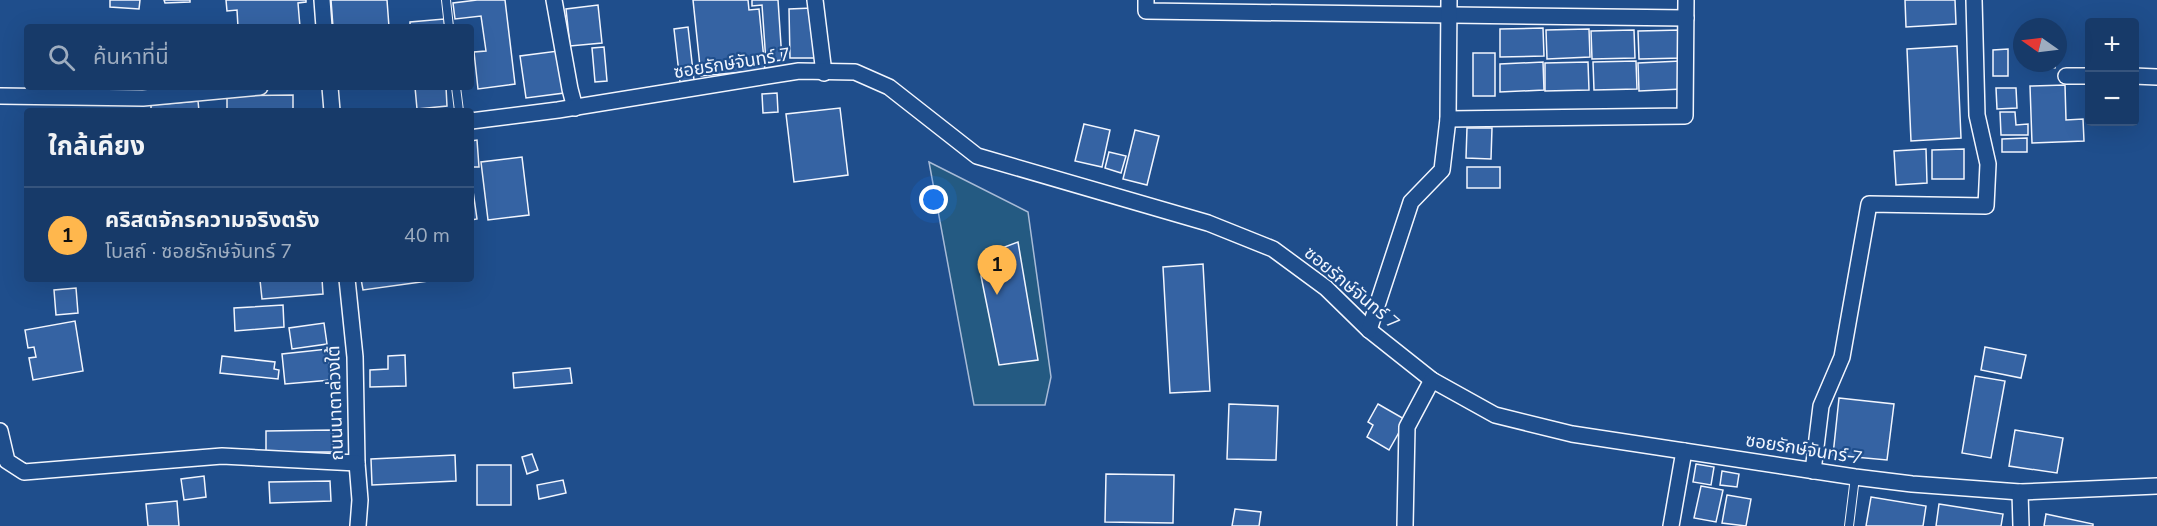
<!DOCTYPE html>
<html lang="th">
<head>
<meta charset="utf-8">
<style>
  :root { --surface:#173a69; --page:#20416f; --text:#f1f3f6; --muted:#9eadc0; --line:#36547d; --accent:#ffb74d }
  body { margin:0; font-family:"Nunito Sans","Noto Sans Thai",sans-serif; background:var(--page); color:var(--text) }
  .controls { position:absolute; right:18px; top:18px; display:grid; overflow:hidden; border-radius:6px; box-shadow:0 6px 24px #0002 }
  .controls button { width:54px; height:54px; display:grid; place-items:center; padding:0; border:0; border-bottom:2px solid var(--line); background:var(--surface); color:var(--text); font:30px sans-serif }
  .compass { position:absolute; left:2013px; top:18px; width:54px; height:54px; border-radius:50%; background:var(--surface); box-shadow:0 6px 24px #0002; rotate:284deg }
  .you { position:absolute; left:934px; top:200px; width:21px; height:21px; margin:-15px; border:4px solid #fff; border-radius:50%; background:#1a73e8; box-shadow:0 0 0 9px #1a73e833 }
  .badge { display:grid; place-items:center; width:39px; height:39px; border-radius:50%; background:var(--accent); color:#111; font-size:20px; font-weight:700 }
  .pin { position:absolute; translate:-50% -50px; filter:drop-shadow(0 2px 3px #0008) }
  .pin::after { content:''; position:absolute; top:32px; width:21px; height:18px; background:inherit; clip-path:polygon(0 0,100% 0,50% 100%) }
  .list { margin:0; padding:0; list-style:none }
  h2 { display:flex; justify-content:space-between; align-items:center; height:78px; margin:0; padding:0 24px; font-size:26px }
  h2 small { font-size:20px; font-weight:400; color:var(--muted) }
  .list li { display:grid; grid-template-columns:39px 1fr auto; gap:18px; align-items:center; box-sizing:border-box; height:96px; padding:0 24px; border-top:2px solid var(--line) }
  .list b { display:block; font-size:22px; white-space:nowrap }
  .list p { margin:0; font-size:20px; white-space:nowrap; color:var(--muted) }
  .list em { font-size:20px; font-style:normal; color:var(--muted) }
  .icon { flex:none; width:33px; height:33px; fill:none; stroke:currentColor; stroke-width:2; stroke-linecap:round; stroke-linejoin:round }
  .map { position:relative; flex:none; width:2157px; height:526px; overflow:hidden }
  .search { position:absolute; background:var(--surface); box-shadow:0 6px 24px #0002; left:24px; top:24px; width:450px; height:66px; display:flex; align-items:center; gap:15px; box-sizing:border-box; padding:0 21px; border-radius:6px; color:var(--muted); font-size:22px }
  .panel { position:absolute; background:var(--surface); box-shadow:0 6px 24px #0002; left:24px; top:108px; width:450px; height:174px; border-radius:6px }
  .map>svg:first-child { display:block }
</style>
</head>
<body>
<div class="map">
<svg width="2157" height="526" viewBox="0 0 2157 526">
  <rect width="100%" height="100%" fill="#1f4e8c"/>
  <polygon fill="#245a82" stroke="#a8bbd7" stroke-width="1.5" points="929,162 1028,212 1051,377 1045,405 974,405"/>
  <g fill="#3563a3" stroke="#f2f6ff" stroke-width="1.5">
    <polygon points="110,0 140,0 139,9 110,7"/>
    <polygon points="164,0 190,0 190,2 165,3"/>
    <polygon points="226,0 306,0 306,2 298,3 300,27 238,27 237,10 227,11"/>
    <polygon points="331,0 387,0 389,27 333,27"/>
    <polygon points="477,0 505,0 515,84 478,89 474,52 486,51 481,16 455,19 453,3"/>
    <polygon points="693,0 748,0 749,10 759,9 765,70 701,76"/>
    <polygon points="752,0 778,0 782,60 766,62 762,5 752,6"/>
    <polygon points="1905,0 1955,0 1956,24 1906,27"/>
    <polygon points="598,5 602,43 570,46 566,9"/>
    <polygon points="812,8 814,58 790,58 789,9"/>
    <polygon points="444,19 445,27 410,27 410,22"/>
    <polygon points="688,27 694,80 680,82 674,29"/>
    <polygon points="1543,28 1544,56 1500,57 1500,29"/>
    <polygon points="1589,29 1590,57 1547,59 1546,30"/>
    <polygon points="1634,30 1635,58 1592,59 1591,31"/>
    <polygon points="1681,30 1682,58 1639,59 1638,31"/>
    <polygon points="1957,46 1961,138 1911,141 1907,49"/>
    <polygon points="604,47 607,81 595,82 592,48"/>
    <polygon points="2008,49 2008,76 1993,76 1993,50"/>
    <polygon points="558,51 564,93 526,98 520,56"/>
    <rect x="1473" y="53" width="22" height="43"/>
    <polygon points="1636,61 1637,89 1594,90 1593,62"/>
    <polygon points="1681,61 1682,89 1639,91 1638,63"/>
    <polygon points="1543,62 1544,90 1500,92 1500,64"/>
    <polygon points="1588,62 1589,90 1545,91 1545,63"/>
    <polygon points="2027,63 2056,63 2055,68"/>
    <polygon points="2065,85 2066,120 2083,119 2084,141 2032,143 2030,86"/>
    <polygon points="415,87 446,87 447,106 417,109"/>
    <polygon points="1996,88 2016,88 2017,108 1997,109"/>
    <polygon points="777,93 778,112 763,113 762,94"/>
    <polygon points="293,95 293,111 227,111 227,96"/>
    <polygon points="198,101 199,111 151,111 151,105"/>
    <polygon points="840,108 848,175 794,182 786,114"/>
    <polygon points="2000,112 2015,112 2016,125 2028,124 2028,135 2001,135"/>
    <polygon points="1084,124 1110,130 1102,167 1075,161"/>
    <polygon points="1467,128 1492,128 1491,159 1466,158"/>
    <polygon points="1135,130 1159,136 1147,185 1123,179"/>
    <polygon points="2027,138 2027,152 2002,152 2002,139"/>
    <polygon points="477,140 479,167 471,167 471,141"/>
    <polygon points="1926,149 1927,183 1896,185 1894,151"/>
    <polygon points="1964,149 1964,179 1932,179 1932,150"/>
    <polygon points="1109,152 1126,156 1121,173 1105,168"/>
    <polygon points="522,157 529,215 488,220 481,162"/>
    <rect x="1467" y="167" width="33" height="21"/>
    <polygon points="471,177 477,219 471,220"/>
    <polygon points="1018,242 1038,360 999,365 981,276 985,263 994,251"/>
    <polygon points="1203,264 1210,391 1170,393 1163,267"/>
    <polygon points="272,279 322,279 323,294 262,299 260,280"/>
    <polygon points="361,279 443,279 363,290"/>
    <polygon points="76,288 78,313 56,315 54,290"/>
    <polygon points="283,305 284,327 235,331 234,308"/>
    <polygon points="75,321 83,371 33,380 29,358 36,357 34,347 28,348 25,330"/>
    <polygon points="324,323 327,344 292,349 289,328"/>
    <polygon points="1985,347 2026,355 2021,378 1981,370"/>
    <polygon points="328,349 331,380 285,384 282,354"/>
    <polygon points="405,355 406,386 370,387 370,370 388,369 388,356"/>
    <polygon points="222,356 275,362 274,369 279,370 278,379 220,373"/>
    <polygon points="570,368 572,383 514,388 513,373"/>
    <polygon points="1975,376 2005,381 1991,458 1962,453"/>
    <polygon points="1839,398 1894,404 1887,460 1833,455"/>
    <polygon points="1229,404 1278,406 1276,460 1227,459"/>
    <polygon points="1378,404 1406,420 1389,450 1367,437 1373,425 1368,422"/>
    <polygon points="333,430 333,452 266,452 266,431"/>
    <polygon points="2015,430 2063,438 2057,473 2009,466"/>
    <polygon points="532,454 538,470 527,474 522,457"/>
    <polygon points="455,455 456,481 372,485 371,459"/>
    <polygon points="1696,464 1714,467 1711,485 1693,482"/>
    <rect x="477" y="465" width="34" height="40"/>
    <polygon points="1722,471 1739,474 1737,487 1720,485"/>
    <polygon points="1106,474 1174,475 1173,523 1105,522"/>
    <polygon points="204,476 206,497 184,500 181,479"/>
    <polygon points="563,480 566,493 539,499 537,485"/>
    <polygon points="330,481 331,501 270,503 269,482"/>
    <polygon points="1701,486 1723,490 1716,522 1694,518"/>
    <polygon points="1727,495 1751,499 1746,526 1722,523"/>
    <polygon points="1871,497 1926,506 1923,526 1866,526"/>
    <polygon points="177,501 179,526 148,526 146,504"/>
    <polygon points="1939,504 2003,514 2001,526 1936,526"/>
    <polygon points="1235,509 1261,512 1259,526 1232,526"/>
    <polygon points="2046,514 2093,524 2093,526 2044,526"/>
  </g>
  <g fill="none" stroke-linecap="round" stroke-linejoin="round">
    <defs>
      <g id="lane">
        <polyline points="446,0 449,27"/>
        <polyline points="456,87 459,111"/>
        <polyline points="1849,526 1855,477"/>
      </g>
      <g id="street">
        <polyline points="322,0 324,27"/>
        <polyline points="554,0 570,89 575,108"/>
        <polyline points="815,0 824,73"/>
        <polyline points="1146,0 1146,11 1686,18"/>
        <polyline points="2066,76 2090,76"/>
        <polyline points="2134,76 2157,77"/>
        <polyline points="330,87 332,111"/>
        <polyline points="0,96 143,98 260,87"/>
        <polyline points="1448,119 1685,116 1686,0"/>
        <polyline points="471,121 558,110 799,71 855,72 889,87 977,156 1208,223 1273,249 1326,288 1369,330 1432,380 1495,415 1572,434 1855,477 1912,484 2020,492 2157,486"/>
        <polyline points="347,279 355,357 357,463 360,500 358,526"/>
        <polyline points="1369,330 1411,202 1442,170 1448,119 1449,0"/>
        <polyline points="0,431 7,461 24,472 222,456 357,463"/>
        <polyline points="1813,471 1821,406 1842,357 1869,204 1986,206 1988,164 1977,115 1974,0"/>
        <polyline points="2020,492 2021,526"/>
        <polyline points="1405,526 1407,427 1432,380"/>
        <polyline points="1671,526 1684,451"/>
      </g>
    </defs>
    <use href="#lane" stroke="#f2f6ff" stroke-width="10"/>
    <use href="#street" stroke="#f2f6ff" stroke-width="18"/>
    <use href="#lane" stroke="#1f4e8c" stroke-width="8"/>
    <use href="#street" stroke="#1f4e8c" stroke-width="15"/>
  </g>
  <g text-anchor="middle" stroke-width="4.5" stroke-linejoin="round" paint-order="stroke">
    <g font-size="18" fill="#f2f6ff" stroke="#1f4e8c">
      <text transform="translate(732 63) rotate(-9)" y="6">ซอยรักษ์จันทร์ 7</text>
      <text transform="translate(1352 288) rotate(40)" y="6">ซอยรักษ์จันทร์ 7</text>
      <text transform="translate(335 403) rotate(-92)" y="6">ถนนนาตาล่วงใต้</text>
      <text transform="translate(1804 449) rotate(9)" y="6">ซอยรักษ์จันทร์ 7</text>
    </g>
  </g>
</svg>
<div class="controls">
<button>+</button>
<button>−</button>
</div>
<svg class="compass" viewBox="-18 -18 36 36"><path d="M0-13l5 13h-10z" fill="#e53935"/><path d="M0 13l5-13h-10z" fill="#9eadc0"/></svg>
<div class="you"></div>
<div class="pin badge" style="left:997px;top:295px">1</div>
<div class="search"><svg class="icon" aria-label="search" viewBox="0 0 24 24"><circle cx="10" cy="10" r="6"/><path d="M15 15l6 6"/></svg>ค้นหาที่นี่</div>
<section class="panel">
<h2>ใกล้เคียง<small></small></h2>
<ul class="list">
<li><span class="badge">1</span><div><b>คริสตจักรความจริงตรัง</b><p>โบสถ์ · ซอยรักษ์จันทร์ 7</p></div><em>40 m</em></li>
</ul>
</section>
</div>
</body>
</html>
